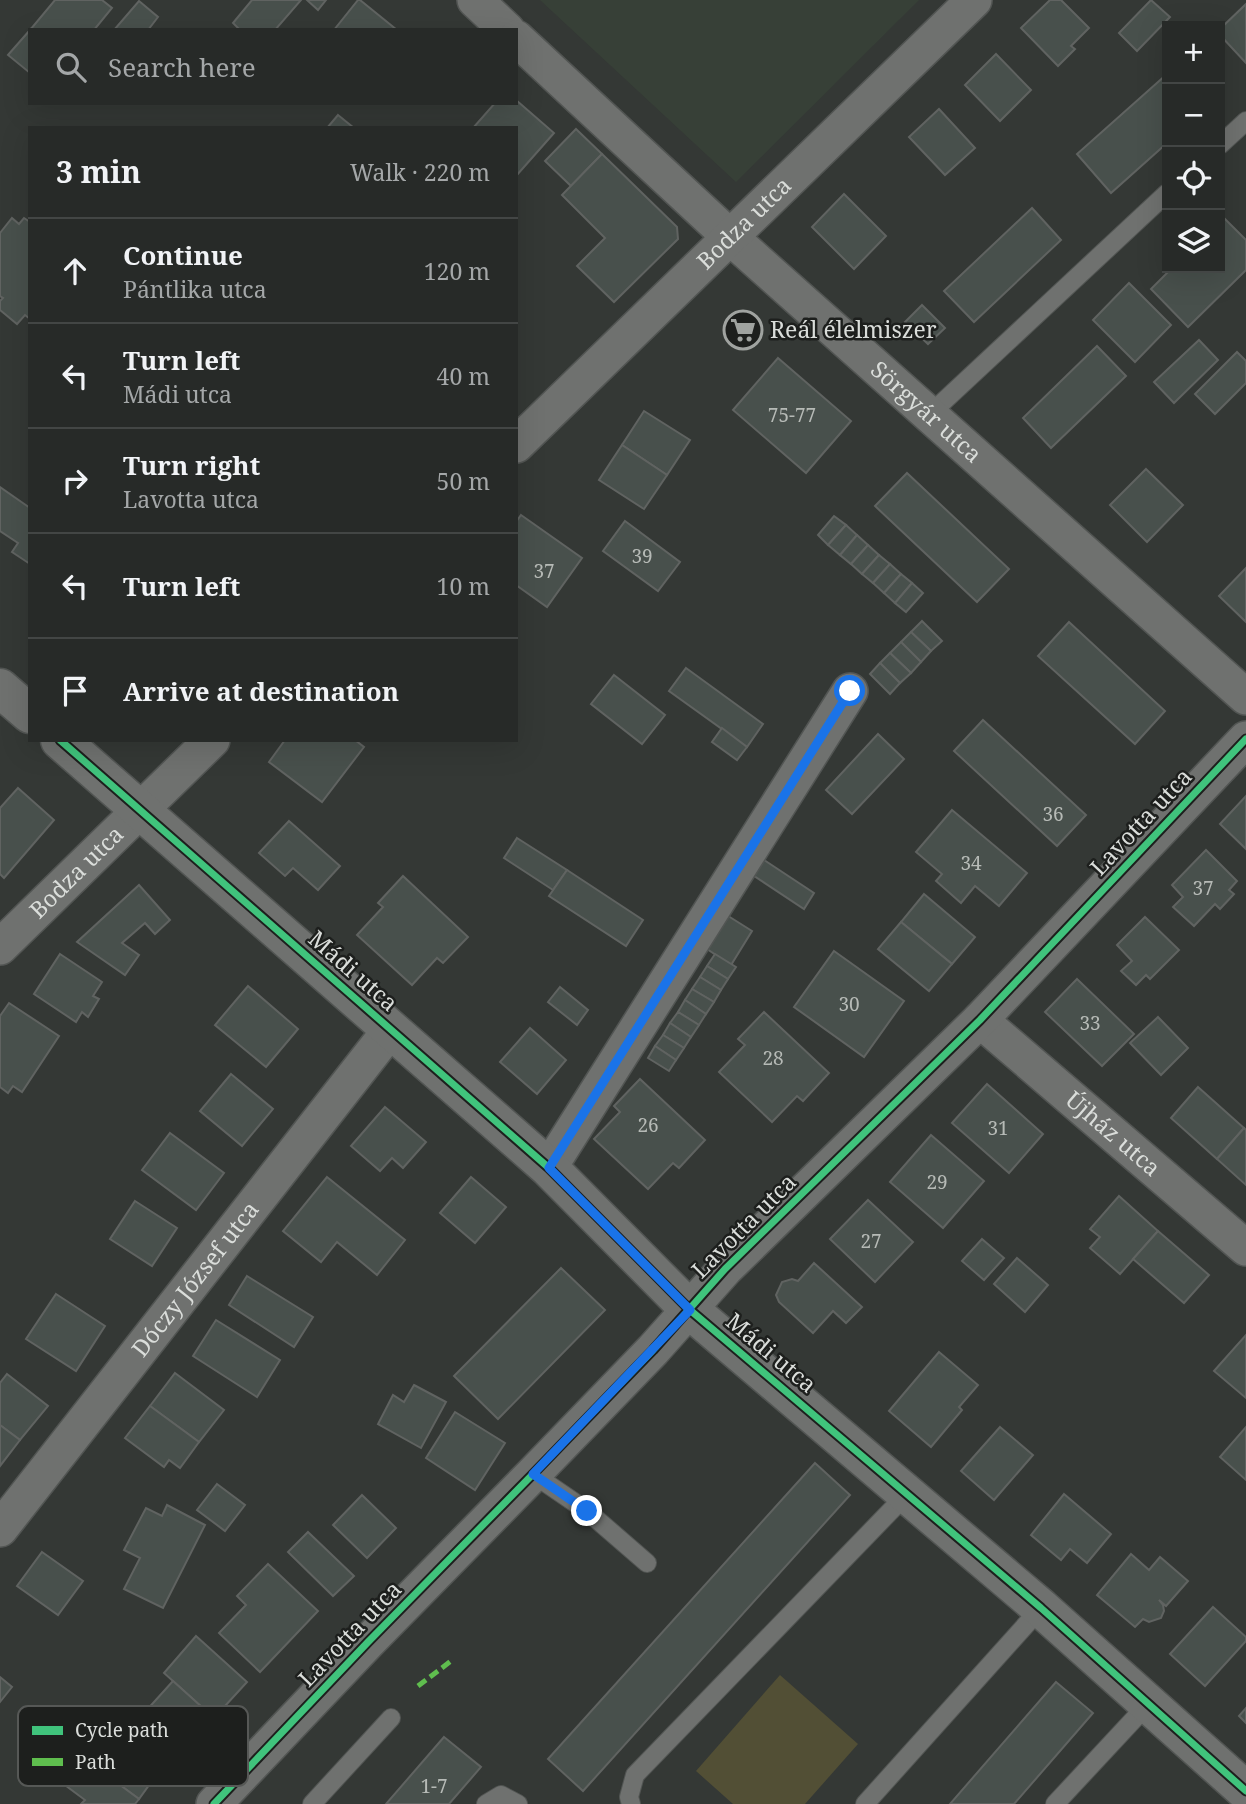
<!DOCTYPE html>
<html lang="en">
<head>
<meta charset="utf-8">
<style>
  :root { --surface:#272a28; --page:#2f3230; --text:#f1f3f6; --muted:#a4a7a8; --line:#434645 }
  body { margin:0; font-family:"Noto Serif",serif; background:var(--page); color:var(--text) }
  .controls { position:absolute; right:21px; top:21px; display:grid; overflow:hidden; border-radius:0px; box-shadow:0 7px 28px #0002 }
  .controls button { width:63px; height:63px; display:grid; place-items:center; padding:0; border:0; border-bottom:2px solid var(--line); background:var(--surface); color:var(--text); font:35px sans-serif }
  .stop { position:absolute; width:21px; height:21px; margin:-16px; border:5px solid #1a73e8; border-radius:50%; background:#fff }
  .stop.end { background:#1a73e8; border-color:#fff; box-shadow:0 2px 7px #0008 }
  .list { margin:0; padding:0; list-style:none }
  h2 { display:flex; justify-content:space-between; align-items:center; height:91px; margin:0; padding:0 28px; font-size:30px }
  h2 small { font-size:23px; font-weight:400; color:var(--muted) }
  .list li { display:grid; grid-template-columns:46px 1fr auto; gap:21px; align-items:center; box-sizing:border-box; height:105px; padding:0 28px; border-top:2px solid var(--line) }
  .list b { display:block; font-size:26px; white-space:nowrap }
  .list p { margin:0; font-size:23px; white-space:nowrap; color:var(--muted) }
  .list em { font-size:23px; font-style:normal; color:var(--muted) }
  .icon { flex:none; width:38px; height:38px; fill:none; stroke:currentColor; stroke-width:2; stroke-linecap:round; stroke-linejoin:round }
  .map { position:relative; flex:none; width:1246px; height:1804px; overflow:hidden }
  .search { position:absolute; background:var(--surface); box-shadow:0 7px 28px #0002; left:28px; top:28px; width:490px; height:77px; display:flex; align-items:center; gap:18px; box-sizing:border-box; padding:0 24px; border-radius:0px; color:var(--muted); font-size:26px }
  .panel { position:absolute; background:var(--surface); box-shadow:0 7px 28px #0002; left:28px; top:126px; width:490px; height:616px; border-radius:0px }
  .map>svg:first-child { display:block }
</style>
</head>
<body>
<div class="map">
<svg width="1246" height="1804" viewBox="0 0 1246 1804">
  <rect width="100%" height="100%" fill="#343835"/>
  <polygon fill="#374037" points="540,0 919,0 736,182"/>
  <polygon fill="#524f35" points="780,1675 858,1744 805,1804 733,1804 696,1771"/>
  <g fill="#48504c" stroke="#606361" stroke-width="2">
    <polygon points="55,0 102,0 112,8 94,30 30,30"/>
    <polygon points="252,0 301,0 275,30 240,30 233,23"/>
    <polygon points="307,0 326,0 318,10"/>
    <polygon points="358,0 360,0 397,30 334,30"/>
    <polygon points="1050,0 1061,0 1089,28 1071,46 1075,49 1058,66 1021,28"/>
    <polygon points="1151,0 1170,17 1137,51 1119,33"/>
    <polygon points="139,1 158,17 148,30 114,30"/>
    <polygon points="1246,4 1246,63 1220,35 1220,29"/>
    <polygon points="30,30 30,73 8,55"/>
    <polygon points="996,54 1031,90 1000,121 965,85"/>
    <polygon points="1167,74 1167,143 1111,193 1077,154"/>
    <polygon points="516,100 554,133 516,176 516,128 473,128 495,103 516,103"/>
    <polygon points="939,109 975,148 945,175 909,137"/>
    <polygon points="338,115 354,128 327,128"/>
    <polygon points="576,129 602,154 571,186 545,161"/>
    <polygon points="602,154 677,227 678,239 614,302 577,266 605,238 562,195"/>
    <polygon points="844,194 886,236 854,269 812,227"/>
    <polygon points="1032,208 1061,240 974,322 944,291"/>
    <polygon points="1223,217 1246,240 1246,270 1188,327 1151,289 1172,268 1220,268 1220,221"/>
    <polygon points="12,218 19,224 24,218 30,222 30,319 25,315 17,324 0,310 0,301 3,298 0,296 0,233"/>
    <polygon points="1129,283 1171,325 1135,362 1093,320"/>
    <polygon points="922,305 945,328 928,344 905,322"/>
    <polygon points="1199,340 1218,360 1174,403 1154,382"/>
    <polygon points="1097,346 1126,376 1051,448 1023,418"/>
    <polygon points="1237,352 1246,361 1246,383 1215,414 1195,394"/>
    <polygon points="778,358 851,421 806,473 733,410"/>
    <polygon points="644,411 690,440 667,475 622,445"/>
    <polygon points="622,445 667,475 644,509 599,480"/>
    <polygon points="1146,469 1183,505 1147,542 1110,505"/>
    <polygon points="907,473 1009,569 977,602 875,506"/>
    <polygon points="0,487 30,508 30,564 12,552 18,543 0,531"/>
    <polygon points="521,515 582,558 547,607 516,585 516,522"/>
    <polygon points="834,516 846,525 828,545 818,535"/>
    <polygon points="625,521 680,562 658,591 603,551"/>
    <polygon points="846,525 857,535 840,555 828,545"/>
    <polygon points="857,535 868,545 851,564 840,555"/>
    <polygon points="868,545 879,555 862,574 851,564"/>
    <polygon points="879,555 890,564 873,583 862,574"/>
    <polygon points="890,564 901,574 884,593 873,583"/>
    <polygon points="1246,568 1246,622 1219,596"/>
    <polygon points="901,574 912,583 895,603 884,593"/>
    <polygon points="912,583 923,593 906,612 895,603"/>
    <polygon points="922,621 942,641 931,651 911,632"/>
    <polygon points="1069,622 1165,711 1135,744 1038,656"/>
    <polygon points="911,632 931,651 921,662 901,642"/>
    <polygon points="901,642 921,662 911,673 890,653"/>
    <polygon points="890,653 911,673 900,683 880,663"/>
    <polygon points="880,663 900,683 890,694 870,674"/>
    <polygon points="686,668 763,724 747,747 669,691"/>
    <polygon points="614,675 665,715 642,744 591,704"/>
    <polygon points="983,720 1086,815 1057,846 954,751"/>
    <polygon points="722,728 747,747 737,760 712,742"/>
    <polygon points="878,734 904,759 852,814 826,790"/>
    <polygon points="285,740 355,740 364,747 322,802 269,762"/>
    <polygon points="18,788 54,820 4,878 0,874 0,808"/>
    <polygon points="1246,796 1246,849 1220,824"/>
    <polygon points="952,810 1027,873 999,906 975,886 961,903 936,881 942,874 916,852"/>
    <polygon points="289,821 340,866 318,890 293,868 285,876 259,853"/>
    <polygon points="517,838 567,870 553,890 504,858"/>
    <polygon points="1206,850 1237,881 1229,890 1234,894 1220,909 1215,904 1194,926 1173,907 1183,897 1172,885"/>
    <polygon points="758,856 814,893 804,909 748,872"/>
    <polygon points="567,870 643,920 626,946 549,896"/>
    <polygon points="403,876 468,937 443,963 437,958 412,985 357,935 383,907 378,903"/>
    <polygon points="139,885 170,920 155,934 145,923 122,943 139,955 125,975 77,942"/>
    <polygon points="924,894 975,937 952,964 901,922"/>
    <polygon points="725,914 752,931 731,965 704,947"/>
    <polygon points="1145,917 1179,950 1150,979 1146,975 1136,985 1121,971 1132,961 1117,945"/>
    <polygon points="901,922 952,964 929,991 878,949"/>
    <polygon points="834,951 904,1001 864,1057 794,1007"/>
    <polygon points="60,954 102,982 93,996 99,999 88,1017 82,1012 76,1022 34,994"/>
    <polygon points="715,954 736,967 728,979 707,966"/>
    <polygon points="707,966 728,979 721,990 700,977"/>
    <polygon points="700,977 721,990 714,1002 692,989"/>
    <polygon points="1077,979 1134,1034 1102,1066 1045,1012"/>
    <polygon points="248,986 298,1029 266,1067 215,1025"/>
    <polygon points="560,987 588,1010 577,1025 548,1002"/>
    <polygon points="692,989 714,1002 706,1014 685,1000"/>
    <polygon points="685,1000 706,1014 699,1025 678,1012"/>
    <polygon points="9,1003 59,1036 22,1092 13,1086 8,1093 0,1087 0,1016"/>
    <polygon points="678,1012 699,1025 691,1037 670,1023"/>
    <polygon points="764,1012 829,1073 803,1101 797,1096 772,1122 719,1072 745,1045 738,1039"/>
    <polygon points="1158,1017 1188,1048 1161,1075 1130,1043"/>
    <polygon points="670,1023 691,1037 684,1048 663,1035"/>
    <polygon points="530,1028 566,1060 537,1094 500,1062"/>
    <polygon points="663,1035 684,1048 676,1060 655,1046"/>
    <polygon points="655,1046 676,1060 669,1071 648,1058"/>
    <polygon points="231,1074 273,1109 242,1146 200,1111"/>
    <polygon points="640,1079 705,1140 679,1168 673,1163 648,1189 594,1139 620,1112 614,1106"/>
    <polygon points="987,1084 1043,1134 1009,1173 952,1123"/>
    <polygon points="1198,1087 1244,1128 1217,1159 1171,1118"/>
    <polygon points="385,1107 426,1142 403,1168 392,1158 380,1171 351,1146"/>
    <polygon points="1244,1128 1246,1130 1246,1185 1217,1159"/>
    <polygon points="170,1133 224,1173 196,1210 142,1170"/>
    <polygon points="931,1135 984,1181 943,1228 890,1182"/>
    <polygon points="327,1177 405,1240 377,1275 337,1242 321,1262 283,1231"/>
    <polygon points="471,1177 506,1207 475,1243 440,1213"/>
    <polygon points="1119,1196 1158,1231 1120,1274 1090,1248 1100,1237 1090,1229"/>
    <polygon points="868,1200 913,1242 875,1282 830,1239"/>
    <polygon points="135,1201 177,1228 152,1266 110,1239"/>
    <polygon points="1158,1231 1209,1275 1184,1303 1133,1259"/>
    <polygon points="982,1239 1004,1258 984,1280 962,1261"/>
    <polygon points="1017,1258 1048,1285 1025,1312 994,1284"/>
    <polygon points="814,1263 862,1307 846,1323 833,1311 813,1333 779,1302 776,1295 782,1282 792,1279 798,1281"/>
    <polygon points="561,1268 605,1310 498,1419 454,1376"/>
    <polygon points="247,1276 313,1317 294,1347 229,1305"/>
    <polygon points="56,1294 105,1326 76,1371 26,1339"/>
    <polygon points="216,1320 280,1360 257,1397 193,1356"/>
    <polygon points="1246,1335 1246,1398 1214,1371"/>
    <polygon points="939,1352 978,1385 959,1407 962,1410 931,1447 889,1411"/>
    <polygon points="175,1373 224,1410 199,1442 150,1406"/>
    <polygon points="7,1374 48,1406 20,1440 0,1425 0,1383"/>
    <polygon points="414,1385 446,1402 421,1448 378,1424 393,1395 404,1402"/>
    <polygon points="150,1406 199,1442 180,1468 169,1460 164,1467 125,1438"/>
    <polygon points="455,1412 505,1443 475,1490 426,1458"/>
    <polygon points="0,1425 20,1440 0,1466"/>
    <polygon points="1000,1427 1033,1455 994,1500 961,1471"/>
    <polygon points="1246,1427 1246,1480 1220,1457"/>
    <polygon points="815,1463 850,1495 583,1791 548,1759"/>
    <polygon points="217,1484 245,1505 225,1531 197,1510"/>
    <polygon points="1064,1494 1111,1534 1087,1563 1070,1549 1061,1560 1031,1535"/>
    <polygon points="362,1495 396,1528 367,1558 333,1525"/>
    <polygon points="167,1505 205,1525 163,1608 124,1589 140,1558 124,1550 146,1508 162,1516"/>
    <polygon points="308,1532 354,1576 333,1596 288,1552"/>
    <polygon points="42,1552 83,1581 58,1615 17,1586"/>
    <polygon points="1131,1554 1149,1570 1160,1557 1188,1581 1166,1606 1159,1600 1163,1605 1164,1611 1161,1618 1149,1622 1143,1619 1135,1627 1097,1595"/>
    <polygon points="268,1564 318,1611 260,1672 219,1633 246,1605 237,1596"/>
    <polygon points="1213,1607 1246,1637 1246,1641 1205,1686 1170,1654"/>
    <polygon points="196,1636 247,1682 214,1718 164,1673"/>
    <polygon points="0,1677 12,1687 0,1702"/>
    <polygon points="173,1681 214,1718 187,1749 145,1712"/>
    <polygon points="1056,1682 1093,1713 1014,1804 950,1804"/>
    <polygon points="1246,1708 1246,1723 1239,1716"/>
    <polygon points="79,1718 134,1758 143,1747 165,1763 139,1799 61,1742"/>
    <polygon points="444,1737 481,1767 449,1804 386,1804"/>
    <polygon points="58,1739 139,1799 135,1804 81,1804 85,1800 38,1765"/>
  </g>
  <g fill="none" stroke-linecap="round" stroke-linejoin="round">
    <defs>
      <g id="service">
        <polyline points="1220,145 1246,121"/>
        <polyline points="930,414 1167,193"/>
        <polyline points="533,1474 587,1511 647,1563"/>
        <polyline points="312,1804 391,1718"/>
        <polyline points="486,1804 501,1795 518,1804"/>
        <polyline points="631,1804 629,1797 635,1775 906,1495"/>
        <polyline points="865,1804 1041,1608"/>
        <polyline points="1055,1804 1149,1703"/>
      </g>
      <g id="minor">
        <polyline points="475,0 507,30"/>
        <path id="s1" d="M516,38L730,237L1246,697"/>
        <path id="s2" d="M516,445L974,0"/>
        <path id="s3" d="M0,947L212,740"/>
        <path id="s4" d="M980,1020L1246,1248"/>
        <polyline points="549,1168 850,691"/>
        <path id="s5" d="M0,1529L391,1029"/>
        <polyline points="214,1804 368,1642 533,1474 653,1350 725,1269 980,1020 1246,739"/>
      </g>
      <g id="tertiary">
        <polyline points="0,688 30,714"/>
        <polyline points="60,740 549,1168 690,1310 1041,1608 1246,1791"/>
      </g>
    </defs>
    <use href="#service" stroke="#525553" stroke-width="20"/>
    <use href="#minor" stroke="#525553" stroke-width="38"/>
    <use href="#tertiary" stroke="#525553" stroke-width="41"/>
    <use href="#service" stroke="#6f716f" stroke-width="18"/>
    <use href="#minor" stroke="#6f716f" stroke-width="35"/>
    <use href="#tertiary" stroke="#6f716f" stroke-width="38"/>
    <polyline stroke="#5fbe4e" stroke-width="5" stroke-dasharray="10 5" stroke-linecap="butt" points="418,1686 451,1661"/>
    <defs>
      <g id="cycleway">
        <polyline points="60,740 549,1168 690,1310 1041,1608 1246,1791"/>
        <polyline points="214,1804 368,1642 533,1474 653,1350 725,1269 980,1020 1246,739"/>
      </g>
    </defs>
    <use href="#cycleway" stroke="#1d1f1d" stroke-width="11"/>
    <use href="#cycleway" stroke="#40c37c" stroke-width="7"/>
  </g>
  <g fill="none" stroke-linecap="round" stroke-linejoin="round">
    <polyline stroke="#1a73e8" stroke-width="9" points="587,1511 533,1474 690,1310 549,1168 850,691"/>
  </g>
  <defs>
    <symbol id="supermarket-ring" viewBox="-11 -11 22 22"><circle r="9.5" fill="#1d1f1d" stroke="#a0a3a0" stroke-width="1.5"/><path d="M-6-5.5h2.5l.6 2H6L4.5 2H-2.5L-4.4-4H-6ZM-1.5 3.2a1.3 1.3 0 1 0 .1 0ZM3 3.2a1.3 1.3 0 1 0 .1 0Z" fill="#a0a3a0"/></symbol>
  </defs>
  <g fill-rule="evenodd">
    <use href="#supermarket-ring" x="721" y="308" width="44" height="44"/>
  </g>
  <g text-anchor="middle" stroke-width="5" stroke-linejoin="round" paint-order="stroke">
    <g font-size="19" fill="#b6bab6">
      <text x="792" y="422">75-77</text>
      <text x="642" y="563">39</text>
      <text x="544" y="578">37</text>
      <text x="1053" y="821">36</text>
      <text x="971" y="870">34</text>
      <text x="1203" y="895">37</text>
      <text x="849" y="1011">30</text>
      <text x="1090" y="1030">33</text>
      <text x="773" y="1065">28</text>
      <text x="648" y="1132">26</text>
      <text x="998" y="1135">31</text>
      <text x="937" y="1189">29</text>
      <text x="871" y="1248">27</text>
      <text x="434" y="1793">1-7</text>
    </g>
    <g font-size="23" fill="#daddda" stroke="#1d1f1d">
      <text dy="8" stroke="none"><textPath href="#s2" startOffset="318">Bodza utca</textPath></text>
      <text dy="8" stroke="none"><textPath href="#s1" startOffset="555">Sörgyár utca</textPath></text>
      <text transform="translate(1141 822) rotate(-47)" y="8">Lavotta utca</text>
      <text dy="8" stroke="none"><textPath href="#s3" startOffset="107">Bodza utca</textPath></text>
      <text transform="translate(353 971) rotate(41)" y="8">Mádi utca</text>
      <text dy="8" stroke="none"><textPath href="#s4" startOffset="175">Újház utca</textPath></text>
      <text transform="translate(744 1226) rotate(-45)" y="8">Lavotta utca</text>
      <text dy="8" stroke="none"><textPath href="#s5" startOffset="317">Dóczy József utca</textPath></text>
      <text transform="translate(771 1353) rotate(40)" y="8">Mádi utca</text>
      <text transform="translate(350 1634) rotate(-46)" y="8">Lavotta utca</text>
    </g>
    <g font-size="23" fill="#daddda" stroke="#1d1f1d" text-anchor="start">
      <text x="770" y="338">Reál élelmiszer</text>
    </g>
  </g>
  <rect x="18" y="1706" width="230" height="80" rx="10" fill="#1d1f1d" stroke="#565856" stroke-width="2"/>
  <rect x="32" y="1726" width="31" height="9" fill="#40c37c"/>
  <rect x="32" y="1758" width="31" height="8" fill="#5fbe4e"/>
  <g font-size="19" fill="#daddda">
    <text x="75" y="1737">Cycle path</text>
    <text x="75" y="1769">Path</text>
  </g>
</svg>
<div class="controls">
<button>+</button>
<button>−</button>
<button><svg class="icon" aria-label="locate" viewBox="0 0 24 24"><circle cx="12" cy="12" r="6"/><path d="M12 2v4M12 18v4M2 12h4M18 12h4"/></svg></button>
<button><svg class="icon" aria-label="layers" viewBox="0 0 24 24"><path d="M12 4l9 5-9 5-9-5zM3 14l9 5 9-5"/></svg></button>
</div>
<div class="stop" style="left:850px;top:691px"></div>
<div class="stop end" style="left:587px;top:1511px"></div>
<div class="search"><svg class="icon" aria-label="search" viewBox="0 0 24 24"><circle cx="10" cy="10" r="6"/><path d="M15 15l6 6"/></svg>Search here</div>
<section class="panel">
<h2>3 min<small>Walk · 220 m</small></h2>
<ul class="list">
<li><svg class="icon" aria-label="ahead" viewBox="0 0 24 24"><path d="M12 20V5M6 11l6-6 6 6"/></svg><div><b>Continue</b><p>Pántlika utca</p></div><em>120 m</em></li>
<li><svg class="icon" aria-label="left" viewBox="0 0 24 24"><path d="M17 20v-9H6M10 6l-5 5 5 5"/></svg><div><b>Turn left</b><p>Mádi utca</p></div><em>40 m</em></li>
<li><svg class="icon" aria-label="right" viewBox="0 0 24 24"><path d="M7 20v-9h11M14 6l5 5-5 5"/></svg><div><b>Turn right</b><p>Lavotta utca</p></div><em>50 m</em></li>
<li><svg class="icon" aria-label="left" viewBox="0 0 24 24"><path d="M17 20v-9H6M10 6l-5 5 5 5"/></svg><div><b>Turn left</b></div><em>10 m</em></li>
<li><svg class="icon" aria-label="arrive" viewBox="0 0 24 24"><path d="M6 21V4h12l-3 4 3 4H6"/></svg><div><b>Arrive at destination</b></div></li>
</ul>
</section>
</div>
</body>
</html>
